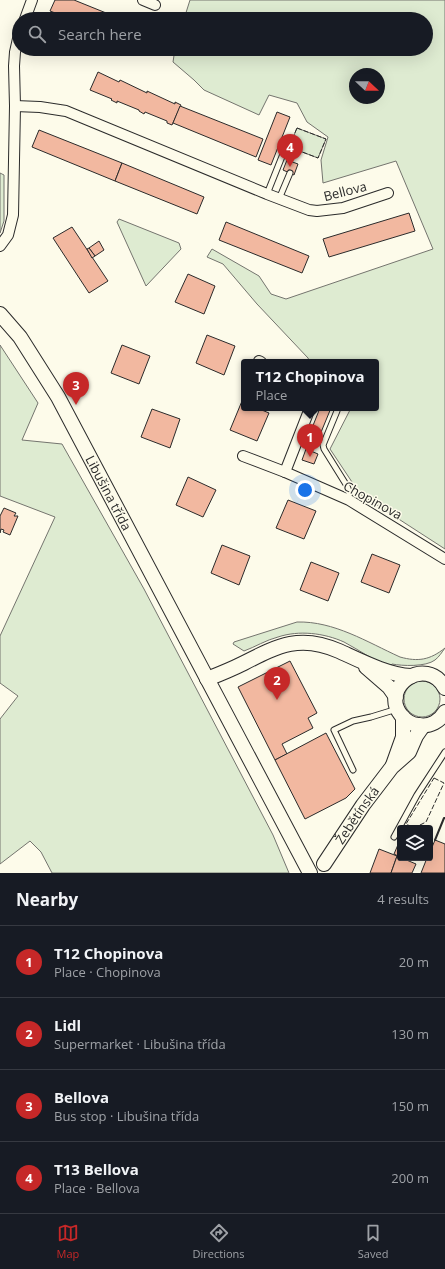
<!DOCTYPE html>
<html lang="en">
<head>
<meta charset="utf-8">
<style>
  :root { --surface:#171b24; --page:#20242c; --text:#f1f3f6; --muted:#9ea1a6; --line:#363941; --accent:#c62828 }
  body { margin:0; font-family:"Open Sans",sans-serif; background:var(--page); color:var(--text) }
  .controls { position:absolute; right:12px; bottom:12px; display:grid; overflow:hidden; border-radius:4px; box-shadow:0 4px 16px #0002 }
  .controls button { width:36px; height:36px; display:grid; place-items:center; padding:0; border:0; border-bottom:1px solid var(--line); background:var(--surface); color:var(--text); font:20px sans-serif }
  .compass { position:absolute; left:349px; top:68px; width:36px; height:36px; border-radius:50%; background:var(--surface); box-shadow:0 4px 16px #0002; rotate:112deg }
  .you { position:absolute; left:305px; top:490px; width:14px; height:14px; margin:-10px; border:3px solid #fff; border-radius:50%; background:#1a73e8; box-shadow:0 0 0 6px #1a73e833 }
  .badge { display:grid; place-items:center; width:26px; height:26px; border-radius:50%; background:var(--accent); color:#fff; font-size:13px; font-weight:700 }
  .pin { position:absolute; translate:-50% -33px; filter:drop-shadow(0 1px 2px #0008) }
  .pin::after { content:''; position:absolute; top:21px; width:14px; height:12px; background:inherit; clip-path:polygon(0 0,100% 0,50% 100%) }
  .popup { position:absolute; left:241px; top:359px; width:138px; height:52px; box-sizing:border-box; display:grid; place-content:center; border-radius:4px; background:var(--surface); filter:drop-shadow(0 1px 3px #0005); font-size:13px; white-space:nowrap; color:var(--muted) }
  .popup b { font-size:15px; color:var(--text) }
  .popup::after { content:''; position:absolute; left:50%; top:100%; margin-left:-8px; border:8px solid transparent; border-top-color:var(--surface) }
  .list { margin:0; padding:0; list-style:none }
  h2 { display:flex; justify-content:space-between; align-items:center; height:52px; margin:0; padding:0 16px; font-size:17px }
  h2 small { font-size:13px; font-weight:400; color:var(--muted) }
  .list li { display:grid; grid-template-columns:26px 1fr auto; gap:12px; align-items:center; box-sizing:border-box; height:72px; padding:0 16px; border-top:1px solid var(--line) }
  .list b { display:block; font-size:15px; white-space:nowrap }
  .list p { margin:0; font-size:13px; white-space:nowrap; color:var(--muted) }
  .list em { font-size:13px; font-style:normal; color:var(--muted) }
  .icon { flex:none; width:22px; height:22px; fill:none; stroke:currentColor; stroke-width:2; stroke-linecap:round; stroke-linejoin:round }
  .map { position:relative; flex:none; width:445px; height:873px; overflow:hidden }
  .search { position:absolute; background:var(--surface); box-shadow:0 4px 16px #0002; left:12px; right:12px; top:12px; height:44px; display:flex; align-items:center; gap:10px; box-sizing:border-box; padding:0 14px; border-radius:22px; color:var(--muted); font-size:15px }
  .sheet { height:340px; background:var(--surface) }
  nav { display:flex; justify-content:space-around; align-items:center; box-sizing:border-box; height:56px; border-top:1px solid var(--line); background:var(--surface); font-size:11px; color:var(--muted) }
  nav a { display:grid; justify-items:center; gap:2px }
  nav .on { color:var(--accent) }
  .map>svg:first-child { display:block }
</style>
</head>
<body>
<div class="map">
<svg width="445" height="873" viewBox="0 0 445 873">
  <rect width="100%" height="100%" fill="#fdfbea"/>
  <g fill="#deebd1" stroke="#74746e" fill-rule="evenodd">
    <path d="M190,0H445V549L360,494L330,449L351,408H376V362H310L308,358L257,304L223,264L207,257L212,249L259,276L271,294L286,299L433,249L396,161L323,183L321,160L328,137L307,122L297,103L269,95L259,115L204,90L194,80L173,62L175,49H426V19H184ZM355,74H379V98H355Z"/>
    <polygon points="297,128 326,139 318,158 289,147"/>
    <polygon points="0,173 4,175 4,221 0,233"/>
    <polygon points="119,219 179,243 181,249 146,286 117,222"/>
    <polygon points="0,345 38,403 22,440 62,444 144,589 273,835 289,873 52,873 41,852 30,841 0,864 0,719 18,696 0,683 0,636 55,517 0,496"/>
    <path d="M297,622C334,621 367,642 400,657C418,662 430,660 445,648C442,652 439,657 435,660C426,667 402,666 392,664L389,667C373,660 359,650 344,642C324,633 299,630 278,637C266,640 255,647 244,651L233,644L234,642Z"/>
    <circle cx="422" cy="699" r="18"/>
  </g>
  <g fill="#f2b8a0" stroke="#2b2b2b">
    <polygon points="55,0 74,0 121,19 71,19 50,11"/>
    <polygon points="98,72 119,82 120,80 147,93 147,91 175,104 175,102 181,105 172,125 167,123 167,121 145,112 144,114 139,111 139,110 117,101 117,103 111,100 112,99 90,90"/>
    <polygon points="180,106 263,139 256,157 173,123"/>
    <polygon points="277,112 290,117 271,165 258,160"/>
    <polygon points="39,130 122,163 115,181 32,147"/>
    <polygon points="287,160 298,164 294,175 283,170"/>
    <polygon points="122,163 204,197 197,214 115,181"/>
    <polygon points="409,213 415,231 329,257 323,239"/>
    <polygon points="226,222 309,256 302,273 219,240"/>
    <polygon points="72,227 108,281 89,293 53,238"/>
    <polygon points="99,241 104,250 95,256 89,248"/>
    <polygon points="89,248 95,256 92,258 87,249"/>
    <polygon points="188,274 215,286 204,314 175,302"/>
    <polygon points="207,335 235,346 224,375 196,363"/>
    <polygon points="122,345 150,356 139,384 111,373"/>
    <polygon points="242,401 244,403 244,408 257,408 269,413 257,441 230,430"/>
    <polygon points="320,408 331,408 317,442 308,438"/>
    <polygon points="152,409 180,419 170,448 141,437"/>
    <polygon points="306,449 318,454 314,464 302,460"/>
    <polygon points="188,477 216,490 203,517 176,505"/>
    <polygon points="288,500 316,511 304,539 276,528"/>
    <polygon points="4,508 16,513 14,516 18,516 10,535 3,532 4,530 1,529 0,533 0,516"/>
    <polygon points="222,545 250,556 239,585 211,573"/>
    <polygon points="372,554 400,565 389,593 361,582"/>
    <polygon points="311,562 339,573 328,601 300,590"/>
    <polygon points="290,661 317,713 308,718 313,728 282,744 287,754 275,760 238,687"/>
    <polygon points="326,733 355,789 346,798 305,819 275,760"/>
    <polygon points="400,840 400,857 394,854"/>
    <polygon points="435,840 445,844 445,873 421,873 427,858 430,858 430,852"/>
    <polygon points="379,849 397,856 391,873 370,873"/>
    <polygon points="397,856 416,864 412,873 391,873"/>
  </g>
  <g fill="none" stroke-linecap="round" stroke-linejoin="round">
    <defs>
      <g id="lane">
        <polyline points="267,194 285,149"/>
        <polyline points="279,199 290,173"/>
        <polyline points="337,411 323,445 324,449 347,486 349,491 349,500"/>
        <polyline points="353,770 334,730 353,721 371,717 397,709"/>
        <polyline points="394,837 417,795 445,752"/>
      </g>
      <g id="street">
        <polyline points="143,0 155,5"/>
        <polyline points="25,19 32,0"/>
        <polyline points="15,106 40,107 66,111 267,194 309,210 317,211 343,208 388,193"/>
        <polyline points="0,246 8,235 13,215 15,106 14,66 15,52 19,34"/>
        <polyline points="259,361 261,362"/>
        <polyline points="310,408 285,472 349,500 445,559"/>
        <polyline points="243,456 285,472"/>
      </g>
      <g id="secondary">
        <path id="s1" d="M0,314L20,337L58,397L310,873"/>
        <polyline points="366,667 389,687 396,697"/>
        <path d="M207,679C220,674 232,669 244,663C279,645 301,634 339,651C361,661 388,675 411,676"/>
        <path d="M445,688C426,654 379,687 401,715C406,721 412,725 419,725C430,727 440,721 445,712"/>
        <polyline points="393,765 403,737 403,717"/>
        <path id="s2" d="M324,864L363,805L392,767L409,752L416,736L423,726"/>
      </g>
    </defs>
    <use href="#lane" stroke="#2b2b2b" stroke-width="7"/>
    <use href="#street" stroke="#2b2b2b" stroke-width="12"/>
    <use href="#secondary" stroke="#2b2b2b" stroke-width="16"/>
    <use href="#lane" stroke="#fdfbea" stroke-width="5"/>
    <use href="#street" stroke="#fdfbea" stroke-width="10"/>
    <use href="#secondary" stroke="#fdfbea" stroke-width="14"/>
    <g stroke="#2b2b2b" stroke-width="1" stroke-dasharray="5 2" stroke-linecap="butt">
      <polygon points="297,128 326,139 318,158 289,147"/>
      <polygon points="434,778 444,783 426,822 414,828 406,824"/>
    </g>
    <polyline stroke="#2b2b2b" stroke-width="2" points="435,840 444,818 445,818"/>
  </g>
  <g text-anchor="middle" stroke-width="3" stroke-linejoin="round" paint-order="stroke">
    <g font-size="13" fill="#2b2b2b" stroke="#fdfbea">
      <text transform="translate(345 191) rotate(-14)" y="5">Bellova</text>
      <text dy="5" stroke="none"><textPath href="#s1" startOffset="210">Libušina třída</textPath></text>
      <text transform="translate(373 500) rotate(29)" y="5">Chopinova</text>
      <text dy="5" stroke="none"><textPath href="#s2" startOffset="59">Žebětínská</textPath></text>
    </g>
  </g>
</svg>
<div class="controls">
<button><svg class="icon" aria-label="layers" viewBox="0 0 24 24"><path d="M12 4l9 5-9 5-9-5zM3 14l9 5 9-5"/></svg></button>
</div>
<svg class="compass" viewBox="-18 -18 36 36"><path d="M0-13l5 13h-10z" fill="#e53935"/><path d="M0 13l5-13h-10z" fill="#9ea1a6"/></svg>
<div class="you"></div>
<div class="pin badge" style="left:310px;top:457px">1</div>
<div class="popup"><b>T12 Chopinova</b>Place</div>
<div class="pin badge" style="left:277px;top:700px">2</div>
<div class="pin badge" style="left:76px;top:405px">3</div>
<div class="pin badge" style="left:290px;top:167px">4</div>
<div class="search"><svg class="icon" aria-label="search" viewBox="0 0 24 24"><circle cx="10" cy="10" r="6"/><path d="M15 15l6 6"/></svg>Search here</div>
</div>
<section class="sheet">
<h2>Nearby<small>4 results</small></h2>
<ul class="list">
<li><span class="badge">1</span><div><b>T12 Chopinova</b><p>Place · Chopinova</p></div><em>20 m</em></li>
<li><span class="badge">2</span><div><b>Lidl</b><p>Supermarket · Libušina třída</p></div><em>130 m</em></li>
<li><span class="badge">3</span><div><b>Bellova</b><p>Bus stop · Libušina třída</p></div><em>150 m</em></li>
<li><span class="badge">4</span><div><b>T13 Bellova</b><p>Place · Bellova</p></div><em>200 m</em></li>
</ul>
</section>
<nav>
<a class="on"><svg class="icon" aria-label="map" viewBox="0 0 24 24"><path d="M3 6l6-2 6 2 6-2v14l-6 2-6-2-6 2zM9 4v14M15 6v14"/></svg>Map</a>
<a><svg class="icon" aria-label="directions" viewBox="0 0 24 24"><path d="M12 3l9 9-9 9-9-9zM9 14v-3h6M13 9l2 2-2 2"/></svg>Directions</a>
<a><svg class="icon" aria-label="saved" viewBox="0 0 24 24"><path d="M7 4h10v16l-5-4-5 4z"/></svg>Saved</a>
</nav>
</body>
</html>
